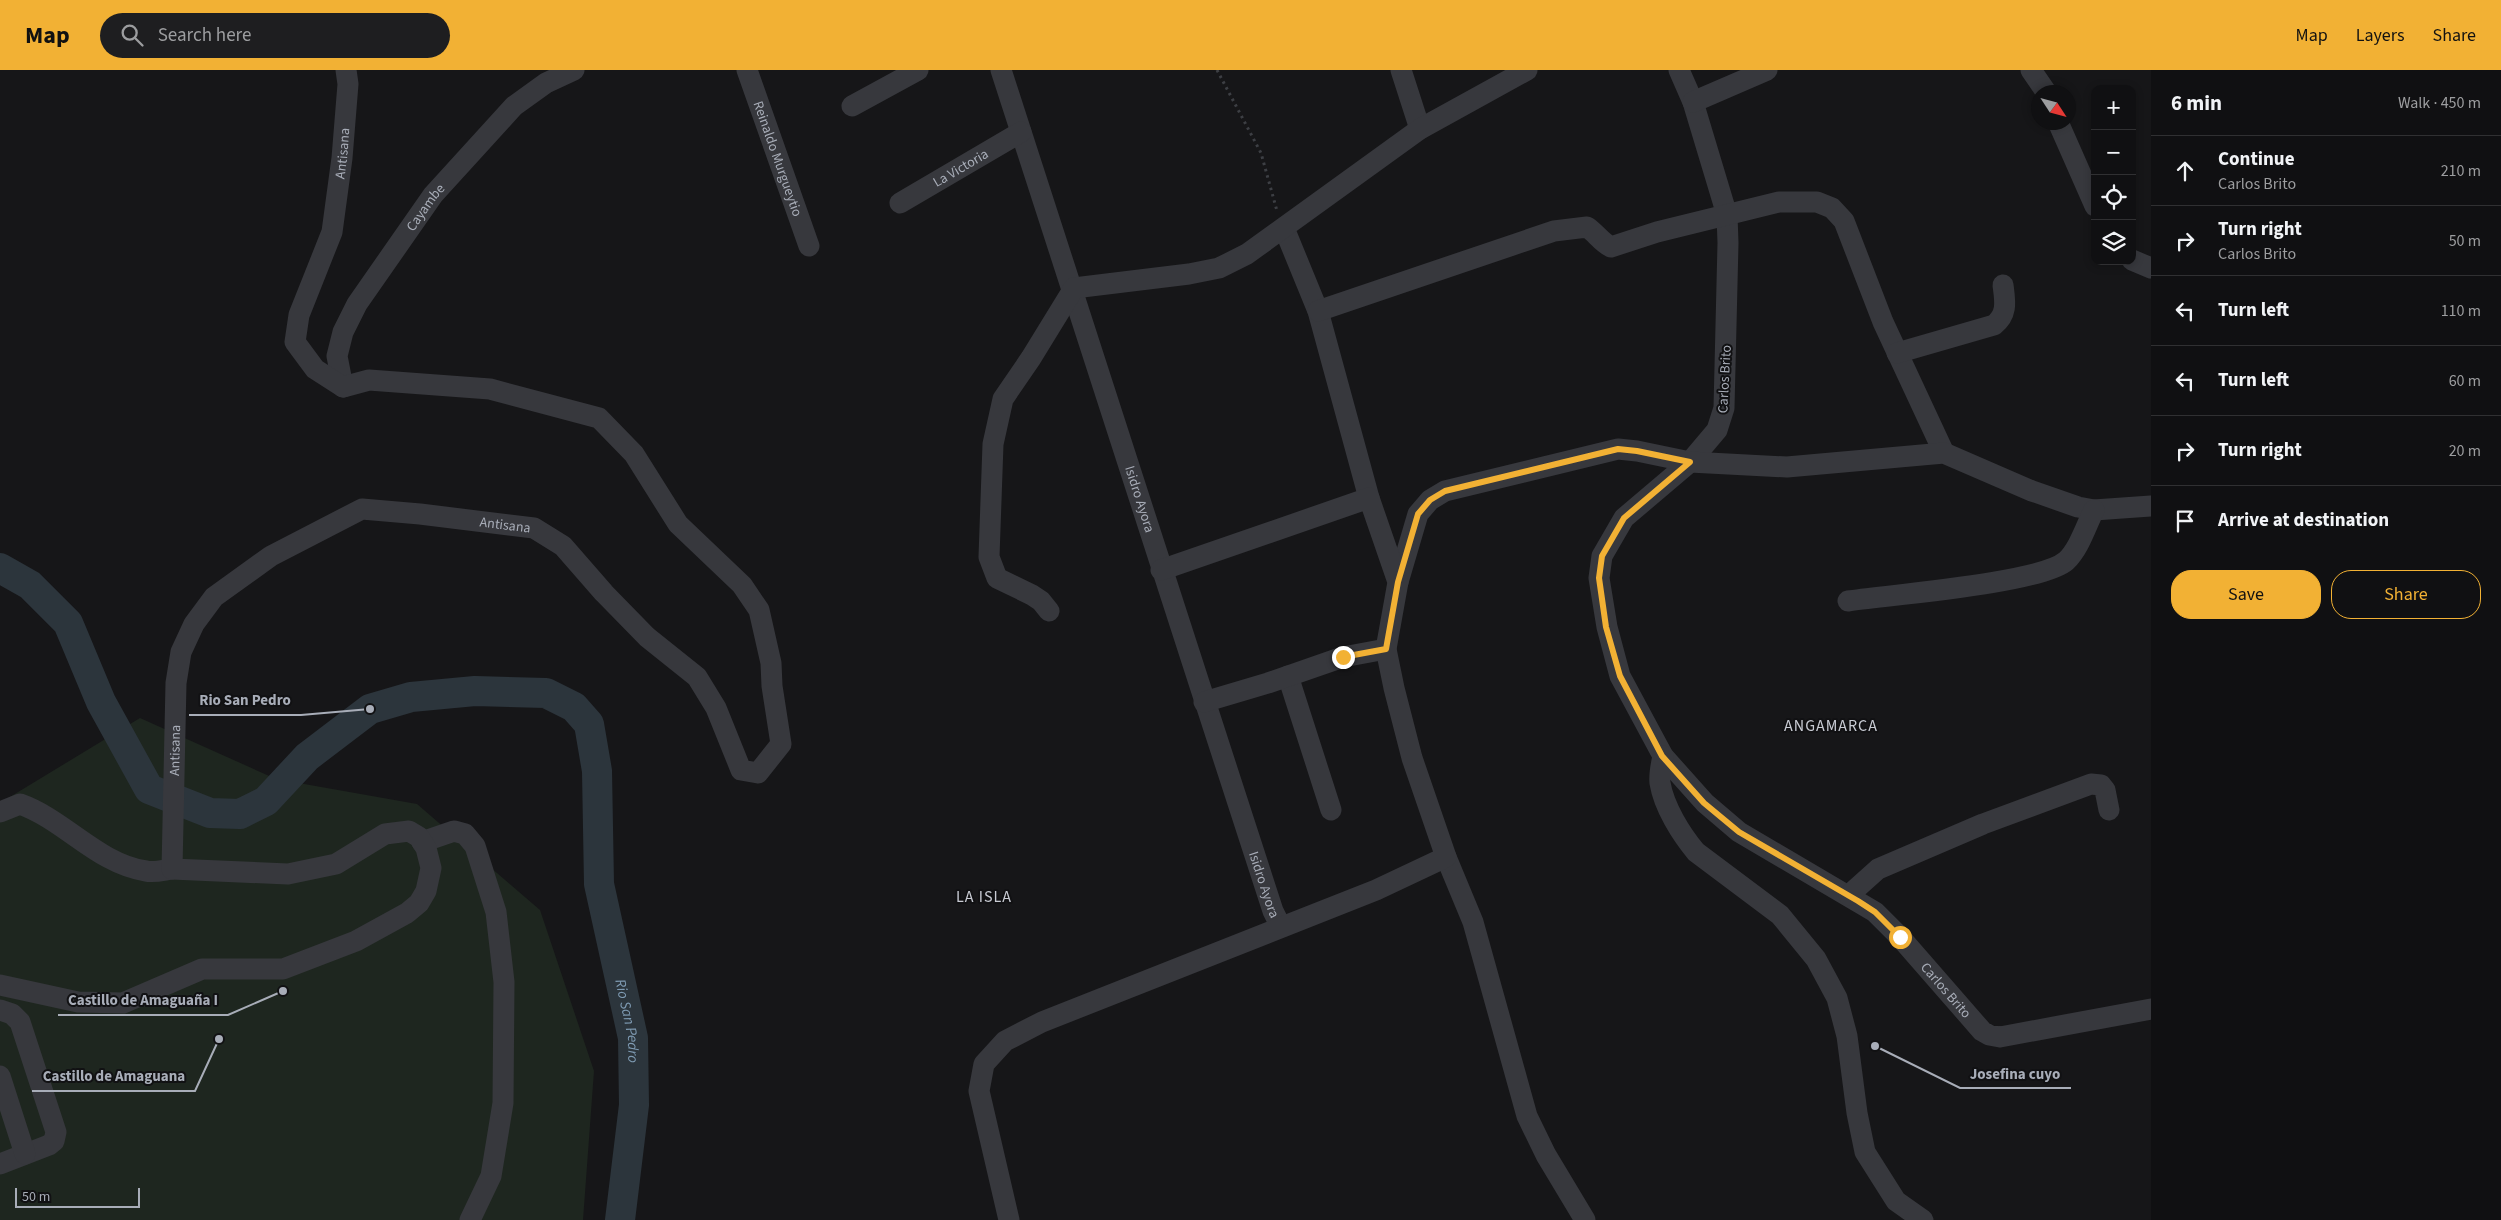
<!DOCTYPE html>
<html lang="en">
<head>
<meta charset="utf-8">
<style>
  :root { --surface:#101012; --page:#1e1e20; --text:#f1f3f6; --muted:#9c9d9f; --line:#303032; --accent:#f2b134 }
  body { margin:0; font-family:"Source Sans 3",sans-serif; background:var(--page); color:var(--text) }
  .controls { position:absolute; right:15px; top:15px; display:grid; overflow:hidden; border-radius:10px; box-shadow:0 2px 8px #0003 }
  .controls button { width:45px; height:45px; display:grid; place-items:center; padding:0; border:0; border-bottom:1px solid var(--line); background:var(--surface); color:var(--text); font:25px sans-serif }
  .compass { position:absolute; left:2031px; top:15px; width:45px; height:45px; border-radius:50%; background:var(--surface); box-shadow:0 2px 8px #0003; rotate:126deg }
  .scale { position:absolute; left:15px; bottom:12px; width:125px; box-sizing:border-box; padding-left:5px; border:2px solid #a8adb8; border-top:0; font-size:14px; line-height:18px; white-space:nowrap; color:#a8adb8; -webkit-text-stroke:4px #111113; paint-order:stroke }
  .stop { position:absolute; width:15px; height:15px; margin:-11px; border:4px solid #f2b134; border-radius:50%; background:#fff }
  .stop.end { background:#f2b134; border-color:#fff; box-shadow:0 1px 5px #0008 }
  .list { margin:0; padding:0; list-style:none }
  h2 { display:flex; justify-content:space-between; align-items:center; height:65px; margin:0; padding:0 20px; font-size:21px }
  h2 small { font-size:16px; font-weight:400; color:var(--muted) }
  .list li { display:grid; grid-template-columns:32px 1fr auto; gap:15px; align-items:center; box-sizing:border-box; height:70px; padding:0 20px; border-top:1px solid var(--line) }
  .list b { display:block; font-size:19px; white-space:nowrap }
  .list p { margin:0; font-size:16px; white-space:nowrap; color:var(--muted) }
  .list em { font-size:16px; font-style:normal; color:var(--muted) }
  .actions { display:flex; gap:10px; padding:15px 20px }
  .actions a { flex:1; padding:11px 0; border:1px solid var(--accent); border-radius:20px; text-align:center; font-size:18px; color:var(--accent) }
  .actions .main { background:var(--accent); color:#111 }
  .icon { flex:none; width:28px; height:28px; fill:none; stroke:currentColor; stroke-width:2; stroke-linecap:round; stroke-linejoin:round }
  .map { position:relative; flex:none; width:2151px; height:1150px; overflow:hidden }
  header { display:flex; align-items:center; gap:30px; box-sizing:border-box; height:70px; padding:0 25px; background:var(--accent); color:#111 }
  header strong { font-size:24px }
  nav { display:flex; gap:28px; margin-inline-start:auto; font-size:18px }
  .search { width:350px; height:45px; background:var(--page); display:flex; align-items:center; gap:12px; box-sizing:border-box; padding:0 18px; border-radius:28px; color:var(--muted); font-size:19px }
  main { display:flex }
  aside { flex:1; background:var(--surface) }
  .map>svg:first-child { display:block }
</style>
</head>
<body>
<header>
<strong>Map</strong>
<div class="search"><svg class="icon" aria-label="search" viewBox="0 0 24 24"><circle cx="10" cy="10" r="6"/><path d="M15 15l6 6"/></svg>Search here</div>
<nav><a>Map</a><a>Layers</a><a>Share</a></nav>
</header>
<main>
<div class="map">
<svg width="2151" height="1150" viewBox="0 0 2151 1150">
  <rect width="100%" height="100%" fill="#161618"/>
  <polygon fill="#1e261f" points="140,648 276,709 417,734 540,840 594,1001 583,1150 0,1150 0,733"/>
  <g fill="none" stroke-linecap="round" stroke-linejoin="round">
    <path stroke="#2c353c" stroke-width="30" id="s1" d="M0,498L30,515L68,553L101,632L149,719L210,743L240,744L266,731L307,687L370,639L411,627L475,621L546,623L574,637L589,654L597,701L599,814L633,968L634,1035L620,1150"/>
    <polyline stroke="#3d3f44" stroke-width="3" stroke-dasharray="2.5 4" stroke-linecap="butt" points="1217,0 1261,83 1277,141"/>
    <g stroke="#37383d" stroke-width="21">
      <path id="s2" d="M747,0L809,176"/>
      <path id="s3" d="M1001,0C1094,279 1181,561 1273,841L1281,857"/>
      <polyline points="1401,0 1420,59"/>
      <path id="s4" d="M1679,0L1693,32L1727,145L1728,173L1724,338L1717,360L1690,392L1624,448L1602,486L1599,508L1607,557L1620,606L1663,686L1705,733L1739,762L1875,842L1900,867L1982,961L1989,965L2000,967L2151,939"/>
      <polyline points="2031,0 2046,22"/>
      <polyline points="1693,32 1767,0"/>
      <polyline points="852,36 918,0"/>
      <polyline points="2058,52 2095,136"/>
      <path id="s5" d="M900,133L1021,62"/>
      <polyline points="1284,158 1318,241 1369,428"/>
      <polyline points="2132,190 2151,198"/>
      <path d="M1318,241L1554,161L1587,157C1596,163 1601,172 1611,177L1657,162L1779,132H1817L1832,138L1844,151L1883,252L1944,383"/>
      <path d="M1897,283L1994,255C2008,244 2005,231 2003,215"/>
      <path id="s6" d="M343,317L337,286L343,262L357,234L433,125L514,36L546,13L574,0"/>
      <polyline points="1398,512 1418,444 1430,430 1445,421 1618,379 1637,381 1690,392 1787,397 1944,383 2032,421 2078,437 2094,440 2151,436"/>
      <path d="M1848,531C1889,525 2041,513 2066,491C2079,479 2086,456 2094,440"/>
      <polyline points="1049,541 1041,531 1032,525 997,508 989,487 993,374 1003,329 1031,288 1074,218 1189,204 1219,198 1247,184 1420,59 1527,0"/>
      <polyline points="1288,606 1331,740"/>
      <polyline points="1204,632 1268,613 1343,587 1386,579"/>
      <path d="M1663,686C1661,695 1659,705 1660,713C1664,737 1681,764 1696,782L1780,845L1816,889L1837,928L1847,966L1857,1043L1865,1082L1896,1131L1923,1150"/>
      <path d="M0,742L20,734C65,750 98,794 146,801C154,803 164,800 172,799"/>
      <polyline points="422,772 454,761 465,764 475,776 496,842 504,912 503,1033 491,1106 470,1150"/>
      <polyline points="1446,787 1473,852 1527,1046 1546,1085 1585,1150"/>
      <polyline points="1849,825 1878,799 1983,754 2091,714 2101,715 2105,720 2109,740"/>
      <path id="s7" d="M0,915L78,932L123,933L202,899H283L356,871L407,843L419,833L426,821L431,798L426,778L419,767L409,761L385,764L336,794L288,804L172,799L176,613L181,582L194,554L214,527L271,486L362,439L420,444L534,458L563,476L604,523L647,567L697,607L716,638L741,700L758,703L781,674L772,616L771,593L759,540L742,515L678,454L634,384L599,348L490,319L369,310L343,317L315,299L295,272L299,245L332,162L342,88L348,14L346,0"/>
      <polyline points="0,940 12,944 20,952 56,1062 54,1071 49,1075 0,1094"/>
      <polyline points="0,1006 25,1084"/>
      <polyline points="1009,1150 979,1021 984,994 1005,971 1042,952 1376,820 1446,787 1412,688 1394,618 1386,579 1398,512 1369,428 1161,500"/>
    </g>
  </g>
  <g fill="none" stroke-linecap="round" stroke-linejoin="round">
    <polyline stroke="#f2b134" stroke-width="6" points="1343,587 1386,579 1398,512 1418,444 1430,430 1445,421 1618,379 1637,381 1690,392 1624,448 1602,486 1599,508 1606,557 1620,606 1662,686 1704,733 1739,762 1858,831 1875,842 1900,867"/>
  </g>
  <g text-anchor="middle" stroke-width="4" stroke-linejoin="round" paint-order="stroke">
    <g font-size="14" fill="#a8adb8" stroke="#111113">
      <text dy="5" stroke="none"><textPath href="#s7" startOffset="2692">Antisana</textPath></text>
      <text dy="5" stroke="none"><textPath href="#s2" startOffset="94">Reinaldo Murgueytio</textPath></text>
      <text dy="5" stroke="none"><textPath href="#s5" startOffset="70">La Victoria</textPath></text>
      <text dy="5" stroke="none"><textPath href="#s6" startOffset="206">Cayambe</textPath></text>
      <text transform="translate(1724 309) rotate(-87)" y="5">Carlos Brito</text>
      <text dy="5" stroke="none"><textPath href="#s3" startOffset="451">Isidro Ayora</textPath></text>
      <text dy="5" stroke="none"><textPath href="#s7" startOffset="1372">Antisana</textPath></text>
      <text dy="5" stroke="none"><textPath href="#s7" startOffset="892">Antisana</textPath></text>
      <text dy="5" stroke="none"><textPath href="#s3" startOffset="856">Isidro Ayora</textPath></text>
      <text dy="5" stroke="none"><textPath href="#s4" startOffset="1126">Carlos Brito</textPath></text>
    </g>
    <g font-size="15" font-style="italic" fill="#7f9bb3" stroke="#111113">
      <text dy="5" stroke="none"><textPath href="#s1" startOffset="1070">Rio San Pedro</textPath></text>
    </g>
    <g font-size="16" letter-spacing="1" fill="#c9ccd4" stroke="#111113">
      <text x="1831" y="661">ANGAMARCA</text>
      <text x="984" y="832">LA ISLA</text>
    </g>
  </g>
  <path fill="none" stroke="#a8adb8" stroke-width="2" d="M370 639L301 645H189M283 921L228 945H58M1875 976L1960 1018H2071M219 969L195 1021H32"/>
  <g fill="#a8adb8" stroke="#111113" stroke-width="2">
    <circle cx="370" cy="639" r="5"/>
    <circle cx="283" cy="921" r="5"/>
    <circle cx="1875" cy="976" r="5"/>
    <circle cx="219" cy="969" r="5"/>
  </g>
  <g font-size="15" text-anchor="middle" font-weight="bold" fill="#a8adb8" stroke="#111113" stroke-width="4" stroke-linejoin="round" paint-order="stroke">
    <text x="245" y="635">Rio San Pedro</text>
    <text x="143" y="935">Castillo de Amaguaña I</text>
    <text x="2015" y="1009">Josefina cuyo</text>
    <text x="114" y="1011">Castillo de Amaguana</text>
  </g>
</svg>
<div class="controls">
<button>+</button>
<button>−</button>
<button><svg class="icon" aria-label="locate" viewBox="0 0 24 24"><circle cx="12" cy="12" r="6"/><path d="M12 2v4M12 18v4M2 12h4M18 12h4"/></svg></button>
<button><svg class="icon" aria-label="layers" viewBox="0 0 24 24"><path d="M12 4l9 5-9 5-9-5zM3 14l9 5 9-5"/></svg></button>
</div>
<svg class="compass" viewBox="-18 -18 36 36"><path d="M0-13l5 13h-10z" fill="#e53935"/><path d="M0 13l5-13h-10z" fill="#9c9d9f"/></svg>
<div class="scale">50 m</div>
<div class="stop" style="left:1900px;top:867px"></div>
<div class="stop end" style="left:1343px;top:587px"></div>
</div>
<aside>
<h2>6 min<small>Walk · 450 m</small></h2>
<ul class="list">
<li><svg class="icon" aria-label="ahead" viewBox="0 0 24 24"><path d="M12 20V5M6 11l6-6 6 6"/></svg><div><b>Continue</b><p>Carlos Brito</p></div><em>210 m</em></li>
<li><svg class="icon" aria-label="right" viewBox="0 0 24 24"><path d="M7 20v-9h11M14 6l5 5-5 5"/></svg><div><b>Turn right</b><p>Carlos Brito</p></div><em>50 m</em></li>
<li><svg class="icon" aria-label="left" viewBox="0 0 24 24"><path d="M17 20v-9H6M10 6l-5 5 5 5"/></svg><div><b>Turn left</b></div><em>110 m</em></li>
<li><svg class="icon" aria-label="left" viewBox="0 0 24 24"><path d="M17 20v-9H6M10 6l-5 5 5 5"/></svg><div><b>Turn left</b></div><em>60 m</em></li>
<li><svg class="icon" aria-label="right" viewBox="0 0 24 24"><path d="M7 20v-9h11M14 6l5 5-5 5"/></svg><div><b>Turn right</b></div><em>20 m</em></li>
<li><svg class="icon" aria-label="arrive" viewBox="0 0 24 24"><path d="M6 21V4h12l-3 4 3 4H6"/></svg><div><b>Arrive at destination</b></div></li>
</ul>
<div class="actions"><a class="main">Save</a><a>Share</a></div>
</aside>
</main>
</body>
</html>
